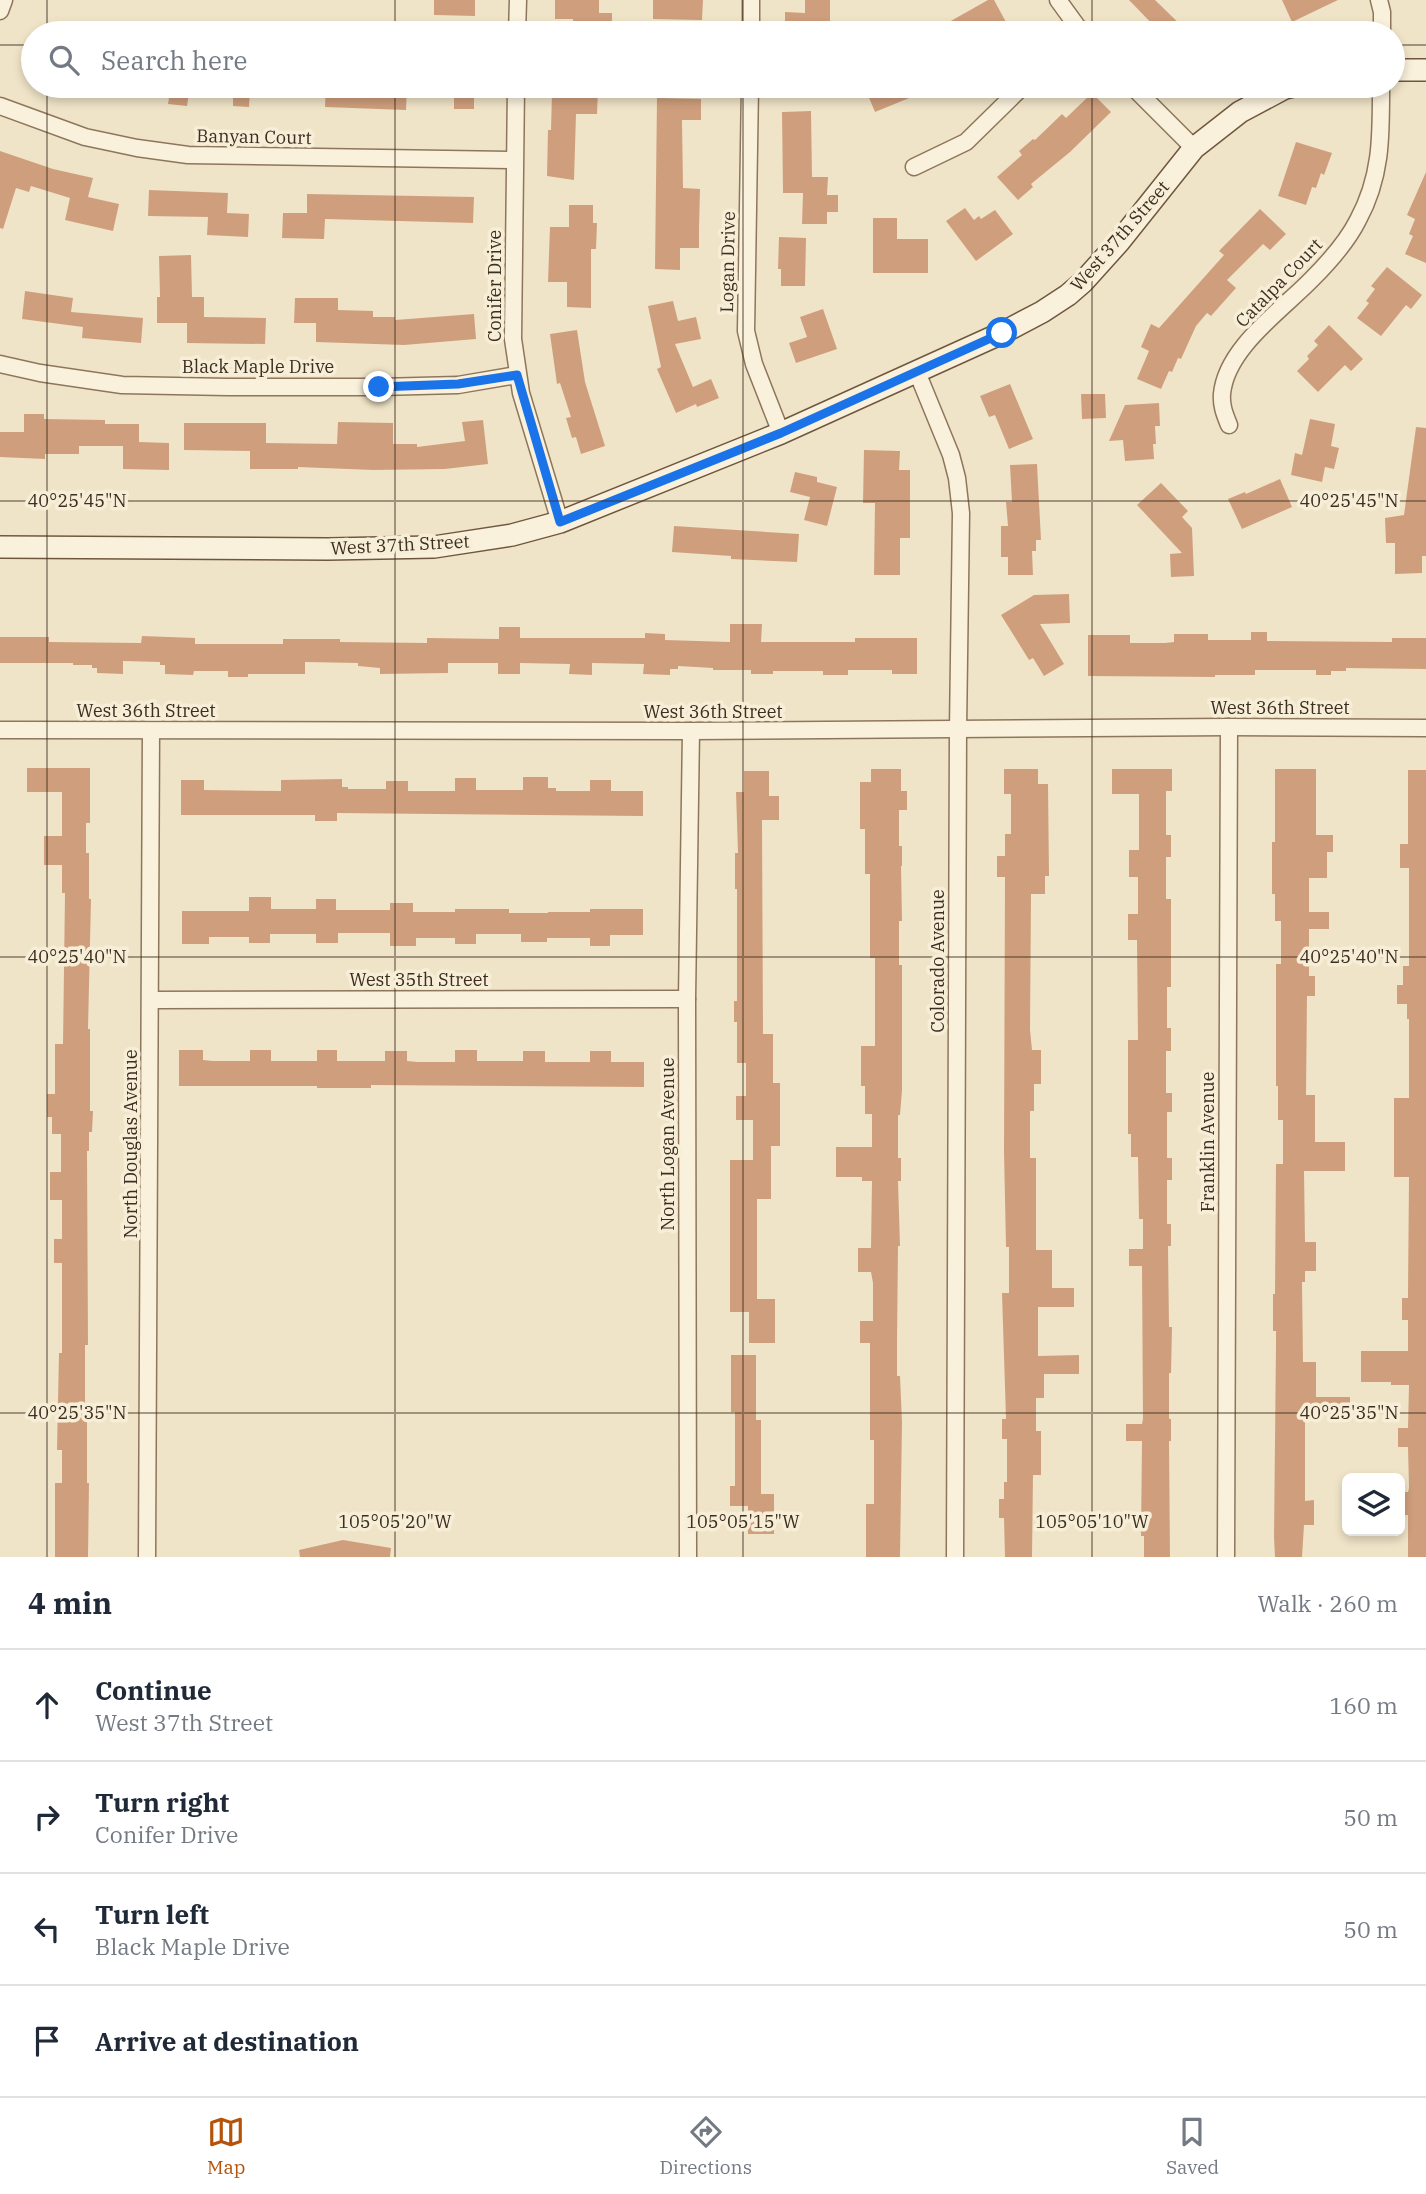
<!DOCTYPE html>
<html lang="en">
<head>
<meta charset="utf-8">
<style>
  :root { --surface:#fff; --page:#f6f6f7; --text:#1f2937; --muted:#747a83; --line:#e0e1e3; --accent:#b45309 }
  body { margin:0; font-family:"IBM Plex Serif",serif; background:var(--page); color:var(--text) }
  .controls { position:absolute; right:21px; bottom:21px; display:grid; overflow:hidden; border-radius:10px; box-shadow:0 4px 10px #0003 }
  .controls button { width:63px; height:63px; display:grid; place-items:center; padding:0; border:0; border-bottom:2px solid var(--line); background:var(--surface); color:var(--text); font:35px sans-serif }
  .stop { position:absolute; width:21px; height:21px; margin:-16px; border:5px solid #1a73e8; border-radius:50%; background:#fff }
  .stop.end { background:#1a73e8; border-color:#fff; box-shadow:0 2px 7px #0008 }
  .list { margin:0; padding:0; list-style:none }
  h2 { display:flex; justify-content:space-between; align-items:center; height:91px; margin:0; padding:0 28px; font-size:30px }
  h2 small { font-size:23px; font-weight:400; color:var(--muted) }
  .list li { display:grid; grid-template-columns:46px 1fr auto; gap:21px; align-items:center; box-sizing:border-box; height:112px; padding:0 28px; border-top:2px solid var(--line) }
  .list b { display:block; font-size:26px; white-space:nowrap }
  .list p { margin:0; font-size:23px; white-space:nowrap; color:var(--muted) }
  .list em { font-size:23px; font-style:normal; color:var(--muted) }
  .icon { flex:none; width:38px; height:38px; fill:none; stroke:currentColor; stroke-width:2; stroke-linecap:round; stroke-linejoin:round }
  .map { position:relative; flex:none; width:1426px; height:1557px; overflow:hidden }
  .search { position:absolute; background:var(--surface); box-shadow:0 4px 10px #0003; left:21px; right:21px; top:21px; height:77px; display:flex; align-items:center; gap:18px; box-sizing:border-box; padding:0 24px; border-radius:38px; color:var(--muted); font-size:26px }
  .sheet { height:539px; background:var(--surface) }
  nav { display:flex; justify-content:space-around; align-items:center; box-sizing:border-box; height:98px; border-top:2px solid var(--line); background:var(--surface); font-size:19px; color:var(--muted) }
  nav a { display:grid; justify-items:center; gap:4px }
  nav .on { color:var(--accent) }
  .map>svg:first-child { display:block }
</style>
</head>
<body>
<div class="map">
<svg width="1426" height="1557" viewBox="0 0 1426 1557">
  <rect width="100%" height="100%" fill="#f0e4c8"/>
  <g fill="#cf9f7d">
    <polygon points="434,0 475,0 475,16 434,15"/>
    <polygon points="555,0 599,0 599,13 612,13 612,33 573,33 573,19 555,19"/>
    <polygon points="653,0 703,0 702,20 653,19"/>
    <polygon points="805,0 830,0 830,33 785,33 785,12 805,13"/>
    <polygon points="988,0 994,0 1012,33 955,33 949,22"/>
    <polygon points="1129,0 1155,0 1189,33 1161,33"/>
    <polygon points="1282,0 1338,0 1292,22"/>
    <polygon points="171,86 190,86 187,106 168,104"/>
    <polygon points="233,86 250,86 249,107 233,106"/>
    <polygon points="326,86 407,86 406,110 325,107"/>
    <rect x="454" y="86" width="20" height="23"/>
    <polygon points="571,86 596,86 596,89 598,89 597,114 576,114 574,180 547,176 548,130 551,130 552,92 571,92"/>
    <polygon points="864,86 935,86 936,87 875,112"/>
    <polygon points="1092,93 1111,112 1070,152 1031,184 1033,187 1018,200 997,177 1022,155 1019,151 1033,139 1035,140 1062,114 1066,118"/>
    <polygon points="657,98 701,99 701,120 682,120 683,188 700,189 699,228 699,248 680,248 680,270 655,269"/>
    <polygon points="811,111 812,177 828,177 827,195 838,195 838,212 827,212 827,224 802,224 803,193 783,193 782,112"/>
    <polygon points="1296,142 1332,153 1324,175 1321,173 1316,188 1312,187 1306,205 1278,196"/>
    <polygon points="0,151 53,169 93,178 88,197 119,204 113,231 65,220 70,198 31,186 29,192 16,188 3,229 0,228"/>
    <polygon points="1426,172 1426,263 1405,254 1413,236 1409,234 1415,219 1407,215"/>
    <polygon points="149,190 228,193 227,213 249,214 248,237 207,235 208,217 148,216"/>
    <polygon points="307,194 474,197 473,223 325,219 324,239 282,238 283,213 307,213"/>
    <polygon points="569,205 593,205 593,223 597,223 596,249 591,249 591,308 567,307 567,282 548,282 550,227 569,227"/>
    <polygon points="965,208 974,220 979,216 981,219 995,210 1013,234 976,261 946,221"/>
    <polygon points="1260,209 1286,234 1270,250 1263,244 1227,280 1236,288 1211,316 1207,313 1196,326 1181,359 1178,358 1172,372 1169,371 1161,389 1137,379 1149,351 1141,347 1151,324 1159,328 1224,255 1219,251"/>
    <polygon points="873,218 897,218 897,239 928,239 928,273 873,273"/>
    <polygon points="779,237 806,238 805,286 781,286 781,269 778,269"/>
    <polygon points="191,255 192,297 204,297 204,317 266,318 265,344 187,343 187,323 157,323 157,297 160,297 159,256"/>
    <polygon points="1387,267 1422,295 1411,309 1406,305 1381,336 1357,318 1369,303 1366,301 1375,289 1371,286"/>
    <polygon points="25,291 73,298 71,312 143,318 141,343 82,338 83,327 22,319"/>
    <polygon points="295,298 338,298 338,310 373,311 373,317 395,317 395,320 474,314 476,339 404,345 316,342 316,323 294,323"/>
    <polygon points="673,301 678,321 696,317 701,339 675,344 693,387 711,379 719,398 697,407 696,404 676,413 657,369 661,367 648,306"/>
    <polygon points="823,309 837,349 796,363 789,343 807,337 800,317"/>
    <polygon points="1329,325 1363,359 1351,371 1345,365 1318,392 1297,371 1309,359 1307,356 1318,345 1314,341"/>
    <polygon points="577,330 585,382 605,446 581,454 576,437 572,438 566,418 571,417 560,383 557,384 550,334"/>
    <polygon points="1010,384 1033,439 1009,449 995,415 989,417 980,396"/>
    <polygon points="1081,394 1105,394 1106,418 1082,419"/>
    <polygon points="1159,403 1160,426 1155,426 1156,444 1153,444 1154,459 1125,461 1123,440 1109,441 1125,405"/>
    <polygon points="24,414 44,414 44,419 105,420 105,424 139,424 139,442 169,443 169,470 123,469 123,446 79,446 79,454 45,454 45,459 0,457 0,432 24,432"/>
    <polygon points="1310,419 1335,424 1331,446 1339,448 1334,469 1325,467 1322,482 1291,475 1295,453 1302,455"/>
    <polygon points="483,420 488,464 445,469 373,470 298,467 298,469 250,469 250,451 184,450 184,423 266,423 266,443 337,444 338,422 393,423 393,444 417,444 417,447 465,441 462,422"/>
    <polygon points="1416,427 1426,428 1426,556 1422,556 1422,573 1395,574 1395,543 1386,543 1385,518 1404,515"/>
    <polygon points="864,450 900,451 899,470 910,470 910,538 900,538 900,575 874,575 875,503 863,503"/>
    <polygon points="1037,464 1041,540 1036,540 1036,551 1032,551 1033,575 1008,575 1008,557 1001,557 1001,526 1008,526 1006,502 1012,502 1010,465"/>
    <polygon points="795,472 817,477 817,482 837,487 827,526 804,520 810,497 790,492"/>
    <polygon points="1280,479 1292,507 1242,529 1228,499 1245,492 1246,494"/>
    <polygon points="1161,483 1188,511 1182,517 1192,528 1194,576 1171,577 1170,554 1182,553 1137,505"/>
    <polygon points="674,526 799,534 797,562 731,559 731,556 672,552"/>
    <polygon points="1069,594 1070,623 1040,624 1064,664 1044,676 1033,658 1029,660 1001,615 1034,595"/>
    <polygon points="730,624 762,624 761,642 855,642 855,638 917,638 917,674 892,674 892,670 848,670 848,675 823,675 823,671 773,671 773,674 751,674 751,670 713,670 713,668 678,666 678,669 670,669 670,675 643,674 644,664 592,663 592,675 569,674 570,664 520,663 520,674 498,674 498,663 448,663 448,673 380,674 380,668 358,666 358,663 305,662 305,674 248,674 248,677 228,677 228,671 194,671 193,675 165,674 165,665 160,665 160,662 123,661 123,674 97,673 97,668 92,668 92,665 73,665 73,663 0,663 0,637 49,637 49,642 141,643 142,636 195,638 195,644 283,644 283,639 340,639 340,642 427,643 427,638 499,639 499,627 520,627 520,638 645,638 645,633 665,634 665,640 730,642"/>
    <polygon points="1251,632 1267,632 1267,641 1392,642 1392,638 1426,638 1426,669 1346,668 1346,671 1331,671 1331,675 1316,675 1316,670 1255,670 1255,675 1215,675 1215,677 1088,676 1088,635 1130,635 1130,643 1165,643 1174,642 1174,634 1208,634 1208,640 1251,640"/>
    <polygon points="27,768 90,768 90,823 86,823 86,853 89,853 89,899 91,899 88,1029 90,1029 90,1111 93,1111 92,1132 89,1132 89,1151 87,1151 88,1345 85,1345 85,1422 87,1422 87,1483 89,1483 88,1557 55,1557 55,1483 62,1483 62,1450 57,1450 59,1353 62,1353 62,1263 54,1263 54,1239 62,1239 62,1200 50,1200 50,1172 61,1172 61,1134 52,1134 52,1117 47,1117 47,1094 55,1094 55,1044 63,1044 65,893 62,893 62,865 44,865 44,836 62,836 62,792 27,792"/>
    <polygon points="871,769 901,769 901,791 907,791 907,810 899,810 899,846 902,846 902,866 901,866 902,921 899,921 899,965 902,965 902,1090 900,1115 898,1115 898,1158 901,1158 901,1181 898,1181 900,1246 898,1246 897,1343 897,1376 900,1376 902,1422 900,1557 866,1557 866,1504 874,1504 874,1440 870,1440 870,1343 860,1343 860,1321 873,1321 873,1283 871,1272 858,1272 858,1248 871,1248 872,1181 862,1181 862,1177 836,1177 836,1147 872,1147 872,1114 865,1114 865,1086 861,1086 861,1046 875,1046 875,958 870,958 870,874 865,874 865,829 860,829 860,782 871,782"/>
    <polygon points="1004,769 1038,769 1038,784 1048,784 1049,876 1045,876 1045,894 1031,894 1030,1030 1032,1050 1041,1050 1041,1084 1034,1084 1034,1111 1030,1111 1030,1158 1036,1158 1036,1250 1052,1250 1052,1288 1074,1288 1074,1307 1038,1307 1038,1356 1079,1355 1079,1374 1044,1374 1044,1398 1036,1398 1036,1431 1041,1431 1041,1475 1033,1475 1032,1557 1005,1557 1004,1518 999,1518 999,1499 1004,1499 1004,1482 1007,1482 1007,1439 1002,1439 1002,1419 1006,1419 1002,1293 1009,1293 1009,1247 1006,1247 1004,1152 1005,877 997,877 997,856 1005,856 1005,834 1011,834 1011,794 1004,794"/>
    <polygon points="1112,769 1172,769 1172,791 1166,791 1166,835 1171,835 1171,857 1166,857 1166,899 1171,899 1171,987 1167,987 1167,1028 1171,1028 1171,1051 1166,1051 1166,1093 1172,1093 1172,1112 1167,1112 1167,1158 1172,1158 1172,1180 1167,1180 1167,1224 1171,1224 1171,1246 1168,1246 1169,1327 1172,1327 1171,1373 1169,1373 1169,1419 1171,1419 1171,1441 1169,1441 1170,1557 1144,1557 1144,1536 1141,1536 1142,1441 1126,1441 1126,1424 1142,1424 1143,1419 1142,1266 1129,1266 1129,1249 1143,1249 1143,1219 1139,1219 1138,1157 1131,1157 1131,1134 1128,1134 1128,1040 1138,1040 1137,940 1128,940 1128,914 1138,914 1138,877 1129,877 1129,850 1139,850 1139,794 1112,794"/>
    <polygon points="1275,769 1316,769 1316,835 1333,835 1333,852 1327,852 1327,878 1309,878 1309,912 1329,912 1329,929 1309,929 1309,976 1315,976 1315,996 1307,996 1306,1095 1315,1095 1315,1142 1345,1142 1345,1171 1304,1171 1305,1242 1316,1242 1316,1271 1305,1271 1305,1282 1302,1282 1303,1362 1316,1362 1316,1397 1350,1397 1350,1413 1305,1413 1305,1501 1314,1500 1314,1525 1304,1525 1302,1557 1275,1557 1274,1537 1276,1343 1276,1331 1273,1331 1273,1294 1275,1294 1276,1164 1283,1164 1283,1120 1278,1120 1278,1086 1276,1086 1276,964 1281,964 1281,921 1275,921 1275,894 1272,894 1272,842 1275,842"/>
    <polygon points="1408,770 1426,770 1426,1557 1408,1557 1408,1515 1400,1515 1400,1492 1408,1492 1409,1488 1408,1447 1398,1447 1398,1428 1408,1428 1409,1385 1391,1385 1391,1382 1361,1382 1361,1351 1408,1351 1408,1320 1402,1320 1402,1298 1408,1298 1408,1292 1409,1177 1394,1177 1394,1098 1409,1098 1409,1019 1407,1019 1407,1004 1397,1004 1397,985 1403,985 1403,966 1409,966 1409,868 1400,868 1400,844 1408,844"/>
    <polygon points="744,771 769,771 769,796 779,796 779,820 762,820 763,1034 773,1034 773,1083 780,1083 780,1146 771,1146 771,1199 757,1199 757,1299 775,1299 775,1343 749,1343 749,1312 730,1312 730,1160 753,1160 753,1120 736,1120 736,1096 746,1096 746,1063 737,1063 737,1022 734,1022 734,1001 737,1001 737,889 735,889 735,853 738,853 736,792 744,792"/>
    <polygon points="523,777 548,777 548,788 556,788 556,791 590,791 590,780 611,780 611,791 643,791 643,816 337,813 337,821 315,821 315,815 181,815 181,780 204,780 204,790 281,791 281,780 342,779 342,787 348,787 348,789 386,789 386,781 408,781 408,791 455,791 455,778 476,778 476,790 523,790"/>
    <polygon points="249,897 271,897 271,909 316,909 316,899 336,899 336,910 390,910 390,903 413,903 413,912 455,912 455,909 509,909 509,913 548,913 548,912 590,912 590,909 643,909 643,935 610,935 610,946 590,946 590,938 547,938 547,942 521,942 521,934 476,934 476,944 455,944 455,938 416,938 416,946 390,946 390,933 338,933 338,943 316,943 316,934 270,934 270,943 249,943 249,937 209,937 209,944 182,944 182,911 249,911"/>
    <polygon points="179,1050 203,1050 203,1060 213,1061 250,1061 250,1050 271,1050 271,1061 317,1061 317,1050 337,1050 337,1061 385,1061 385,1051 407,1051 407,1061 418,1062 455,1062 455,1050 477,1050 477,1061 523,1061 523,1051 545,1051 545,1062 590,1062 590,1051 611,1051 611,1062 644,1062 644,1087 371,1085 371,1088 317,1088 317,1086 179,1086"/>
    <polygon points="731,1355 756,1355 756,1420 761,1420 761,1494 774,1494 774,1534 748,1534 748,1506 730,1506 730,1486 735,1486 735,1412 731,1412"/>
    <polygon points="343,1540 391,1548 390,1557 300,1557 299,1550"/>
  </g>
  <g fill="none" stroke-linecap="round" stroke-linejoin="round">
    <defs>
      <g id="street">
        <polyline points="1058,0 1082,33"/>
        <polyline points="1379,0 1382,12 1382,33"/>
        <polyline points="0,11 4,0"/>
        <polyline points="517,33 518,0"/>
        <polyline points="751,33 751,0"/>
        <polyline points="516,86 513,339 521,393 560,522"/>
        <polyline points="750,86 746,331 754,364 781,433"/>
        <polyline points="1132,86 1194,148"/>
        <polyline points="0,106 85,137 137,148 188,155 514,160"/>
        <polyline points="914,167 966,142 1023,86"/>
        <polyline points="0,364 40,373 122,385 228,387 379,387 458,385 517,375"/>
        <polyline points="917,372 951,455 957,478 961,513 958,730 955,1557"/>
        <path d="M1229,425C1225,415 1221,406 1222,394C1226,348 1282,310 1312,279C1329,262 1347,242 1358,220C1382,176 1381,135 1381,86"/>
        <polyline points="0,730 691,731 1229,727 1426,728"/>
        <polyline points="151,1000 687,999"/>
        <polyline points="147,1557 151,731"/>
        <polyline points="688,1557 687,999 691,731"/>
        <polyline points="1226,1557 1229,727"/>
      </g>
      <g id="secondary">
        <polyline points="1393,70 1426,70"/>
        <polyline points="0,547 328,549 434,547 512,535 560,522 781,433 1002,333 1042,312 1068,295 1083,282 1119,242 1194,148 1240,112 1285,88 1293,86"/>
      </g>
    </defs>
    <use href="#street" stroke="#8d765c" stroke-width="19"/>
    <use href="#secondary" stroke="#6f573f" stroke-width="24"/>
    <use href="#street" stroke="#faf1dc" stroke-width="16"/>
    <use href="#secondary" stroke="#faf1dc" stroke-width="21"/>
  </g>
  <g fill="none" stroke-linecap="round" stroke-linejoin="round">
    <polyline stroke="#1a73e8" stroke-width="9" points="379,387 458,384 517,375 560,522 781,433 1002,333"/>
  </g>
  <path fill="none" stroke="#3d2e20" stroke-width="2" stroke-opacity="0.45" d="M47,0V33M395,0V33M743,0V33M1092,0V33M0,45H33M1393,45H1426M47,86V1557M395,86V1557M743,86V1557M1092,86V1557M0,501H1426M0,957H1426M0,1413H1426"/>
  <g text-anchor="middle" stroke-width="7" stroke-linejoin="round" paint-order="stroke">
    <g font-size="18" fill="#3d2e20" stroke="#f7eed8">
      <text transform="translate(254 137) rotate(1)" y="6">Banyan Court</text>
      <text transform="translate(1120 236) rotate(-49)" y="6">West 37th Street</text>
      <text transform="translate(728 262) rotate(-89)" y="6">Logan Drive</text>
      <text transform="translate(1279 283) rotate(-46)" y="6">Catalpa Court</text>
      <text transform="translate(495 286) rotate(-90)" y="6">Conifer Drive</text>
      <text x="258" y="373">Black Maple Drive</text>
      <text transform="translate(400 545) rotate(-3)" y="6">West 37th Street</text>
      <text x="1280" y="714">West 36th Street</text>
      <text x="146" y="717">West 36th Street</text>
      <text x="713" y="718">West 36th Street</text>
      <text transform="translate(938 961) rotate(-90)" y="6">Colorado Avenue</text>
      <text x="419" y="986">West 35th Street</text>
      <text transform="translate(1208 1142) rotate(-90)" y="6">Franklin Avenue</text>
      <text transform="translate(131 1144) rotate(-90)" y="6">North Douglas Avenue</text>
      <text transform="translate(668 1144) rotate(-90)" y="6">North Logan Avenue</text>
    </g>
  </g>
  <g font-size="18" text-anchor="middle" fill="#3d2e20" stroke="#f7eed8" stroke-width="7" stroke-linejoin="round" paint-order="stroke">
    <text x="77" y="507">40°25'45"N</text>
    <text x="1349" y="507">40°25'45"N</text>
    <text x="77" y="963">40°25'40"N</text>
    <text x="1349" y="963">40°25'40"N</text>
    <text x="77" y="1419">40°25'35"N</text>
    <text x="1349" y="1419">40°25'35"N</text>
    <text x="395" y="1528">105°05'20"W</text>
    <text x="743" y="1528">105°05'15"W</text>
    <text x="1092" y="1528">105°05'10"W</text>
  </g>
</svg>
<div class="controls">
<button><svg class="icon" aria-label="layers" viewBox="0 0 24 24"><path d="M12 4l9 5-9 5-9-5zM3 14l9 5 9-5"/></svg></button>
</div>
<div class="stop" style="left:1002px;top:333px"></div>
<div class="stop end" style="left:379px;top:387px"></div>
<div class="search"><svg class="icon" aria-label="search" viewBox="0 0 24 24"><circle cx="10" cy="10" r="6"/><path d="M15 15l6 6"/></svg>Search here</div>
</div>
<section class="sheet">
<h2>4 min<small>Walk · 260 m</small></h2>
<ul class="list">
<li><svg class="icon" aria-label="ahead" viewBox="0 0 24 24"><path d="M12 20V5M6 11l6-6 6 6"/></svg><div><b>Continue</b><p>West 37th Street</p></div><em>160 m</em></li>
<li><svg class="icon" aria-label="right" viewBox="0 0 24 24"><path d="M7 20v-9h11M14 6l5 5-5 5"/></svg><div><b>Turn right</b><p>Conifer Drive</p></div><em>50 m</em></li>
<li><svg class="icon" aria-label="left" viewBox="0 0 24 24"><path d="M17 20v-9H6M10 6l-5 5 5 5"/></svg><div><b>Turn left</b><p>Black Maple Drive</p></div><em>50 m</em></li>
<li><svg class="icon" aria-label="arrive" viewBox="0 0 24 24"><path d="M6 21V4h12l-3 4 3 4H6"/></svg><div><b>Arrive at destination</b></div></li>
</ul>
</section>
<nav>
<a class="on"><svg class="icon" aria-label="map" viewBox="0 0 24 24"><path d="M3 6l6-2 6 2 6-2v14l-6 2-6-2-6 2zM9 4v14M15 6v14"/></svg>Map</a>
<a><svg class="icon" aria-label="directions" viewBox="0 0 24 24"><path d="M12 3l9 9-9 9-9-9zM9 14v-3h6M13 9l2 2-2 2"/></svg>Directions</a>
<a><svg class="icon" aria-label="saved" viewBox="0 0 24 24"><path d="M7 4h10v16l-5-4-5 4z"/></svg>Saved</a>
</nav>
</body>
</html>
